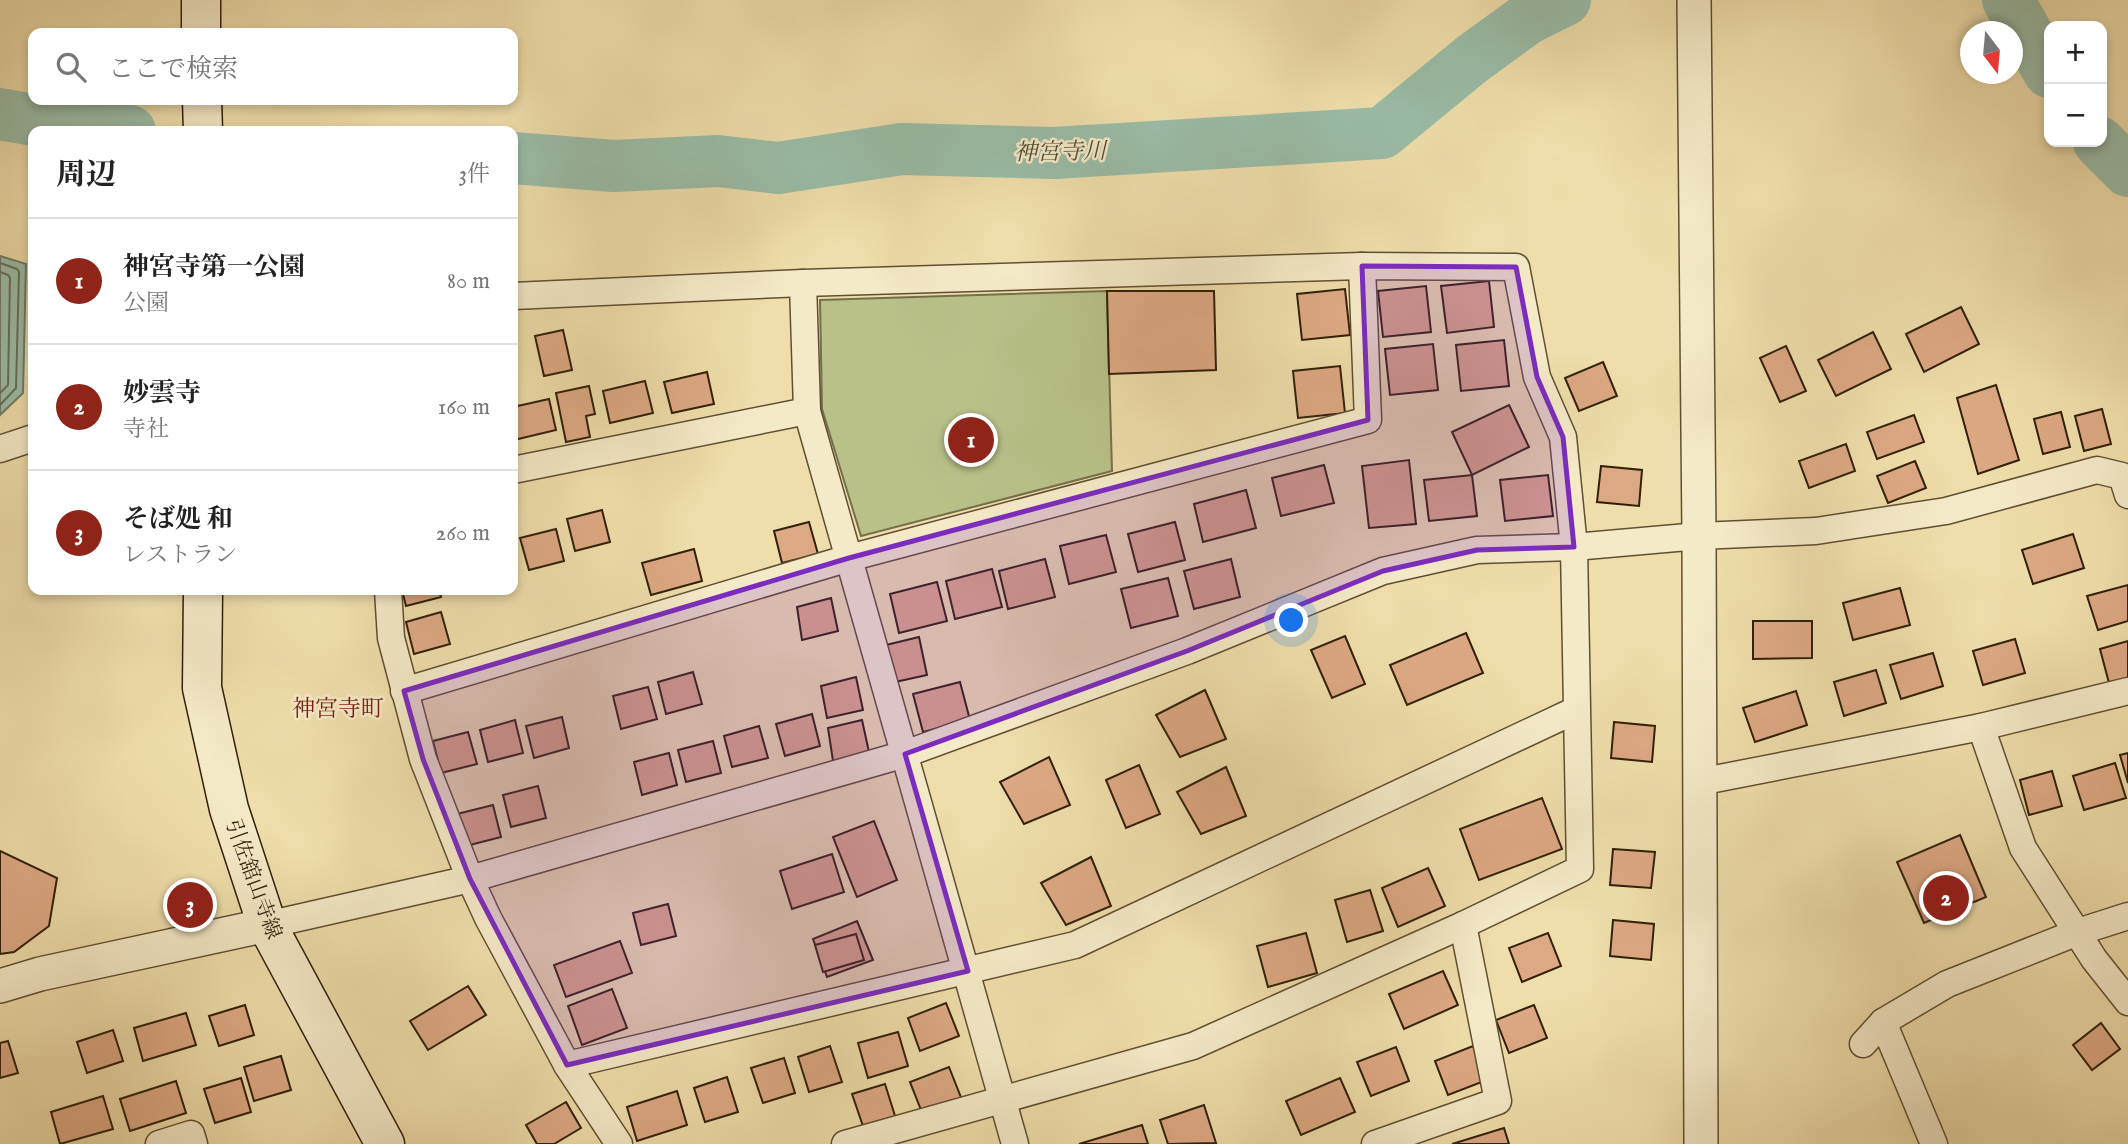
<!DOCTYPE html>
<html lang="ja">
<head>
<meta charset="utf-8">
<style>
  :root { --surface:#fff; --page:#f6f6f6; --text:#222; --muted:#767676; --line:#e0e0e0; --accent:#8f2418 }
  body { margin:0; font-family:"IM FELL English","Noto Serif JP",serif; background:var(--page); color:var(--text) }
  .controls { position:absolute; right:21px; top:21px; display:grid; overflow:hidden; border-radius:14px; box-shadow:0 4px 10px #0003 }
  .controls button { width:63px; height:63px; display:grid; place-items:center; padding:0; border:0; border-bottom:2px solid var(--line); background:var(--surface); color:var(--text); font:35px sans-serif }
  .compass { position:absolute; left:1960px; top:21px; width:63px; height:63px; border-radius:50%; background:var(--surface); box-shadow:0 4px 10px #0003; rotate:164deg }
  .you { position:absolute; left:1292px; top:621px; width:24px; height:24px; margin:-18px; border:5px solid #fff; border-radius:50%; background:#1a73e8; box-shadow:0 0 0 10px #1a73e833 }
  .badge { display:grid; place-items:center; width:46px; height:46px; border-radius:50%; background:var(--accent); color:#fff; font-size:23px; font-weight:700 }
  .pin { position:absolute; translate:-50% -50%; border:4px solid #fff; box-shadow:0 2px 7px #0006 }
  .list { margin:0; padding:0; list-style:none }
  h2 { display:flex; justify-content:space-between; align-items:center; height:91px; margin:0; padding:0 28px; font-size:30px }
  h2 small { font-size:23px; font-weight:400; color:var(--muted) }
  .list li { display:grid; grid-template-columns:46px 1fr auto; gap:21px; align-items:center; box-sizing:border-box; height:126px; padding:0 28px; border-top:2px solid var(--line) }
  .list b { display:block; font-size:26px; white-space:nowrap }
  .list p { margin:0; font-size:23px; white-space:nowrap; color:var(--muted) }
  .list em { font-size:23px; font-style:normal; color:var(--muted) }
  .icon { flex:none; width:38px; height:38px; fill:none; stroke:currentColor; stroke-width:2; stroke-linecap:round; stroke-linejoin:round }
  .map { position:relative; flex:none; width:2128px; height:1144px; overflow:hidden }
  .search { position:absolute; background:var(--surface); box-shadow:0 4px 10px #0003; left:28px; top:28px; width:490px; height:77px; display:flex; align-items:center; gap:18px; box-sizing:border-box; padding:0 24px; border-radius:14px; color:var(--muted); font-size:26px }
  .panel { position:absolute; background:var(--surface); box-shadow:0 4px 10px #0003; left:28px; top:126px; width:490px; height:469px; border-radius:14px }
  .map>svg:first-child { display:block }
</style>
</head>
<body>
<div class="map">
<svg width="2128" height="1144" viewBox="0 0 2128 1144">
  <rect width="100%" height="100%" fill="#efdeab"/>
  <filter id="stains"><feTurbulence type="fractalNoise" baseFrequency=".00286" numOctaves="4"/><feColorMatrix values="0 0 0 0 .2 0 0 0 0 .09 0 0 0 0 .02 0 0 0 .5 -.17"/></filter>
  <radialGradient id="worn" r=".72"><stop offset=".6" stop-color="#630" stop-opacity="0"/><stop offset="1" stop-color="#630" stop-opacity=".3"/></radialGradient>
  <polygon fill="#b9c189" stroke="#747049" stroke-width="2" points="1107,291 1112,471 861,536 822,409 820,300"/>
  <polygon fill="#9abca7" stroke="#707d68" stroke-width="2" points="0,256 26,264 23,393 0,415"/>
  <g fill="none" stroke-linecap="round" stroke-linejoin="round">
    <g stroke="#656e58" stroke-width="2">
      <polyline points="0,263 17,269 19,272 16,388 0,405"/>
      <polyline points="0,272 8,275 10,278 8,385 0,393"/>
    </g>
    <g stroke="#9abca7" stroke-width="52">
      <polyline points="2008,0 2049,72"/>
      <polyline points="0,114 91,130 130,131"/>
      <polyline points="2099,142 2128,171"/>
      <polyline points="513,158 614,166 718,161 778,168 902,149 1054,153 1382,133 1472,59 1527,19 1565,0"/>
    </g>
  </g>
  <g fill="#dda984" stroke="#301f09" stroke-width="2">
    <polygon points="1489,281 1494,327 1447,333 1441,286"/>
    <polygon points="1426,286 1431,332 1383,337 1378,291"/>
    <polygon points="1345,289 1350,335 1302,340 1297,294"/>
    <polygon points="1107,291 1214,291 1216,370 1109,374"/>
    <polygon points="1961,307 1979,344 1924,372 1906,334"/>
    <polygon points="563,330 572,370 544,376 535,336"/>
    <polygon points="1873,332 1891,369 1836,396 1818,360"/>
    <polygon points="1504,340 1509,386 1461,391 1456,345"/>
    <polygon points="1433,344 1438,390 1390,395 1385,349"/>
    <polygon points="1786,346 1806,391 1780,402 1760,358"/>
    <polygon points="1603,362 1617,396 1579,411 1565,378"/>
    <polygon points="1340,366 1345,413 1298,418 1293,371"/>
    <polygon points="707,372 714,404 672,413 664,382"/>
    <polygon points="645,381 653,413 610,423 603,391"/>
    <polygon points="1996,385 2019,460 1978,474 1957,398"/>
    <polygon points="589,386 595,414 586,416 590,437 566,442 556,393"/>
    <polygon points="549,399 556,430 514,440 513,407"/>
    <polygon points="1509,405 1529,447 1472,475 1452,432"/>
    <polygon points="2102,409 2111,444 2084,451 2075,416"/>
    <polygon points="2061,412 2070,447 2043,454 2034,419"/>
    <polygon points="1914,415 1924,442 1877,459 1867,432"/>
    <polygon points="1846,444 1855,471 1809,488 1799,461"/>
    <polygon points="1409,460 1416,524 1369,528 1362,466"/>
    <polygon points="1915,461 1926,488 1888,503 1877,476"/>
    <polygon points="1324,465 1334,503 1281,516 1272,478"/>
    <polygon points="1601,466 1642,470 1639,506 1597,502"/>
    <polygon points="1472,475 1477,516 1429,521 1424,480"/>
    <polygon points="1548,475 1553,516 1505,521 1500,480"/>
    <polygon points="1246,490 1256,528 1203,542 1194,504"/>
    <polygon points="602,510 610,542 575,551 567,519"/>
    <polygon points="809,522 818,554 782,563 774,531"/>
    <polygon points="1175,522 1185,560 1138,572 1128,534"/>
    <polygon points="556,529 564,561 529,570 520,538"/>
    <polygon points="2073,534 2084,568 2033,584 2022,550"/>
    <polygon points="1106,535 1116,572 1069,584 1060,546"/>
    <polygon points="694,549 702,581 651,595 642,563"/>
    <polygon points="1045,559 1055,597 1008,609 999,571"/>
    <polygon points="1231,559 1240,597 1194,609 1184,571"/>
    <polygon points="992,569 1002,607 955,619 946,581"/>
    <polygon points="1168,578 1178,616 1131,628 1121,589"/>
    <polygon points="937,582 947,621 899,633 890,594"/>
    <polygon points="2128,585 2128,621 2098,630 2087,596"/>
    <polygon points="1900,588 1910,625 1853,640 1843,603"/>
    <polygon points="402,590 439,590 441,597 406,606"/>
    <polygon points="831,598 838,631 802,640 797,607"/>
    <polygon points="441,612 450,644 414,654 406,622"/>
    <polygon points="1753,621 1812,621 1812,658 1753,659"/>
    <polygon points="1466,633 1483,673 1407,705 1390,665"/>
    <polygon points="1345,636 1365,684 1332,698 1311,650"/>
    <polygon points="919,637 927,675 895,682 886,645"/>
    <polygon points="2015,639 2025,673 1983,685 1973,651"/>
    <polygon points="2128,641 2128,678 2109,683 2100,649"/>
    <polygon points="1933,653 1943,686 1901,699 1890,665"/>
    <polygon points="1876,670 1886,703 1844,716 1834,682"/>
    <polygon points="693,672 702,704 666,714 658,682"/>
    <polygon points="856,677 863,710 827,718 821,686"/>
    <polygon points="960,682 970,720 923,732 913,694"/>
    <polygon points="648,687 657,719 621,729 613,696"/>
    <polygon points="1205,690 1226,739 1180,757 1156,715"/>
    <polygon points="1796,691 1807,725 1755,742 1743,708"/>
    <polygon points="812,714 820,746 785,756 776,724"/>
    <polygon points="562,717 569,748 534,758 526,726"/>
    <polygon points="515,720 523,753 488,762 480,730"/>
    <polygon points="862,720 869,752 833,761 828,728"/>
    <polygon points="1614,722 1655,726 1652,762 1611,758"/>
    <polygon points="759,726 768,758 732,767 724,736"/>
    <polygon points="468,732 477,764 441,773 433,741"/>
    <polygon points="713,741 721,773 686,782 678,750"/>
    <polygon points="669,753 677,785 642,795 634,762"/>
    <polygon points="2128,753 2128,783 2120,755"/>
    <polygon points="1049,757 1070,805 1024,824 1000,782"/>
    <polygon points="2115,763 2126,798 2084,810 2073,776"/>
    <polygon points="1139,765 1160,814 1126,828 1106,780"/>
    <polygon points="1226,767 1246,816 1201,834 1177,792"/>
    <polygon points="2052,771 2062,806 2029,815 2020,780"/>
    <polygon points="538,786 546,818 511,827 503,795"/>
    <polygon points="1542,798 1562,849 1479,880 1460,829"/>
    <polygon points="493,805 501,837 466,846 457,814"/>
    <polygon points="874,821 897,880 857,897 833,837"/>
    <polygon points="1960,835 1986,897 1924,923 1897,862"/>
    <polygon points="1613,849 1655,852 1651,888 1610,885"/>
    <polygon points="0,851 57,878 49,926 14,952 0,954"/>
    <polygon points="832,854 844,892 792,909 780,871"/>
    <polygon points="1091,857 1111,906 1066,925 1041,883"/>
    <polygon points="1428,868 1445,906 1398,927 1382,888"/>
    <polygon points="1370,890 1383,931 1347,942 1335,900"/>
    <polygon points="668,904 676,936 641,945 633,913"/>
    <polygon points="1613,920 1654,924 1651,960 1610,956"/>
    <polygon points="857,921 873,960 827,977 813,939"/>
    <polygon points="1306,933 1317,973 1268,987 1257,946"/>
    <polygon points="1548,933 1561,966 1522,982 1509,948"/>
    <polygon points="856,934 864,960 823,972 815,945"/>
    <polygon points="620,941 632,973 566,997 554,965"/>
    <polygon points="1443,971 1458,1005 1404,1029 1389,994"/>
    <polygon points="468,986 486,1015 428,1050 410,1021"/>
    <polygon points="612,989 627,1028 582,1045 568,1006"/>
    <polygon points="946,1003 959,1036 920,1051 908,1018"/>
    <polygon points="245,1005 254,1035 219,1046 209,1016"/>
    <polygon points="1534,1005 1547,1038 1509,1053 1496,1020"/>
    <polygon points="186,1013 196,1045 143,1061 134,1028"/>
    <polygon points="2101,1023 2120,1049 2092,1070 2073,1045"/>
    <polygon points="113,1030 123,1061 87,1073 77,1042"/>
    <polygon points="898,1032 908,1066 868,1078 858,1043"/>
    <polygon points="8,1041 18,1073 0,1078 0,1043"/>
    <polygon points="830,1046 842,1082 809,1092 798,1057"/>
    <polygon points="1473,1046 1487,1080 1448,1095 1435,1061"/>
    <polygon points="1396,1047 1409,1081 1371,1096 1357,1062"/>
    <polygon points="281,1056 291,1090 254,1101 244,1067"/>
    <polygon points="784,1058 795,1093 763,1103 751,1068"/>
    <polygon points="949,1067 962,1100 923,1115 910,1082"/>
    <polygon points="727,1077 738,1112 705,1122 694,1088"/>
    <polygon points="241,1078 251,1112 215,1123 204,1089"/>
    <polygon points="1340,1078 1355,1112 1301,1135 1286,1101"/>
    <polygon points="176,1081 186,1113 130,1131 120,1099"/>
    <polygon points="885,1084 896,1119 864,1129 852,1094"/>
    <polygon points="677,1091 687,1125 637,1141 627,1107"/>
    <polygon points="103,1096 113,1129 60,1144 51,1112"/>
    <polygon points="566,1102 581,1128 554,1144 537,1144 526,1125"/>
    <polygon points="1204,1105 1216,1143 1168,1144 1160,1120"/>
    <polygon points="1142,1125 1148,1144 1079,1144"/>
    <polygon points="1504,1128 1509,1144 1452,1144"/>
  </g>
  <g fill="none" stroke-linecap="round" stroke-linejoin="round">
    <defs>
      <g id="minor">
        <polyline points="803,283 807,411 1015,1144"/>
        <polyline points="513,296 803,283 1362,266 1516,267 1537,377 1563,437 1574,547 1580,869 1463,925 1193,1046 845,1144"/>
        <polyline points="0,449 33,438"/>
        <polyline points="513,470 807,411"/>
        <polyline points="388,590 391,638 423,759 470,879 488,918 567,1065 619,1144"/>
        <polyline points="404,691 849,558 1368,420 1362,266"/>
        <polyline points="1981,727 2128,691"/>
        <polyline points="1699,782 1981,727 2023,848 2094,959 2128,1002"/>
        <polyline points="267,925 470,879 905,754 1187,651 1383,571 1477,550 1574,547 1699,536 1816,531 1946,511 2097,470 2122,476 2128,495"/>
        <polyline points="1883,1022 1934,1144"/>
        <polyline points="1863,1044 1883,1022 1947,984 2078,932 2128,916"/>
        <polyline points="567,1065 1075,945 1576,710"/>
        <polyline points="159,1144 191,1134 194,1144"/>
        <polyline points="1375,1144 1498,1101 1463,925"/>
      </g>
      <g id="tertiary">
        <polyline points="1694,0 1699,536 1701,1144"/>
        <polyline points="0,986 40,974 267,925"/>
      </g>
      <g id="secondary">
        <polyline points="201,0 201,33"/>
        <polyline points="202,100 203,131"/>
        <polyline points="203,590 202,688 229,809 267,925 385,1144"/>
      </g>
    </defs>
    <use href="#minor" stroke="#604f32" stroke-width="29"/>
    <use href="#tertiary" stroke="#604f32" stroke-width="36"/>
    <use href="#secondary" stroke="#301f09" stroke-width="41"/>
    <use href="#minor" stroke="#f5eac8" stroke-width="26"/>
    <use href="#tertiary" stroke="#f5eac8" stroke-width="33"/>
    <use href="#secondary" stroke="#f5eac8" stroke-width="38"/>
  </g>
  <path fill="#7b2cbf" fill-opacity="0.2" stroke="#7b2cbf" stroke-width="5" stroke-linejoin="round" d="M1362,266L1516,267L1537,377L1563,437L1574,547L1477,550L1383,571L1187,651L905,754L968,971L567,1065L470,879L423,759L404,691L849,558L1368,420Z"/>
  <g text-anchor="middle" stroke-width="5" stroke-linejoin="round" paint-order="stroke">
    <g font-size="21" fill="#301f09" stroke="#f5eac8">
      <text transform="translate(254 879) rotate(70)" y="7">引佐舘山寺線</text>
    </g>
    <g font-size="23" font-style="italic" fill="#504e38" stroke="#f5eac8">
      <text transform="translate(1060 151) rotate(-1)" y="8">神宮寺川</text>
    </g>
    <g font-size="23" fill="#7a1f14" stroke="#f5eac8">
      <text x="338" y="716">神宮寺町</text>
    </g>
  </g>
  <rect width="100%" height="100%" filter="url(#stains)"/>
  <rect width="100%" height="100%" fill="url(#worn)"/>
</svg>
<div class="controls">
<button>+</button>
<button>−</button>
</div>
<svg class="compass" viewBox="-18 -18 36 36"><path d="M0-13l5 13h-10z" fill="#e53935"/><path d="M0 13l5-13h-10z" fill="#767676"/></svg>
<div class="you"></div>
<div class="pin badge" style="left:971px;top:440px">1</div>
<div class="pin badge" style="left:1946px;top:898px">2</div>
<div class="pin badge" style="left:190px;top:905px">3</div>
<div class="search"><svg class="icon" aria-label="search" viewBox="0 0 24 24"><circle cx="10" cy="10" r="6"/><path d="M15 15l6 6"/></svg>ここで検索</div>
<section class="panel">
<h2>周辺<small>3件</small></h2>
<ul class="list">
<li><span class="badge">1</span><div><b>神宮寺第一公園</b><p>公園</p></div><em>80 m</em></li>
<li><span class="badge">2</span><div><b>妙雲寺</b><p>寺社</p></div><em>160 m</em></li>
<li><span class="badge">3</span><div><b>そば処 和</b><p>レストラン</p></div><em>260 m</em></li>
</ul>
</section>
</div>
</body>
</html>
